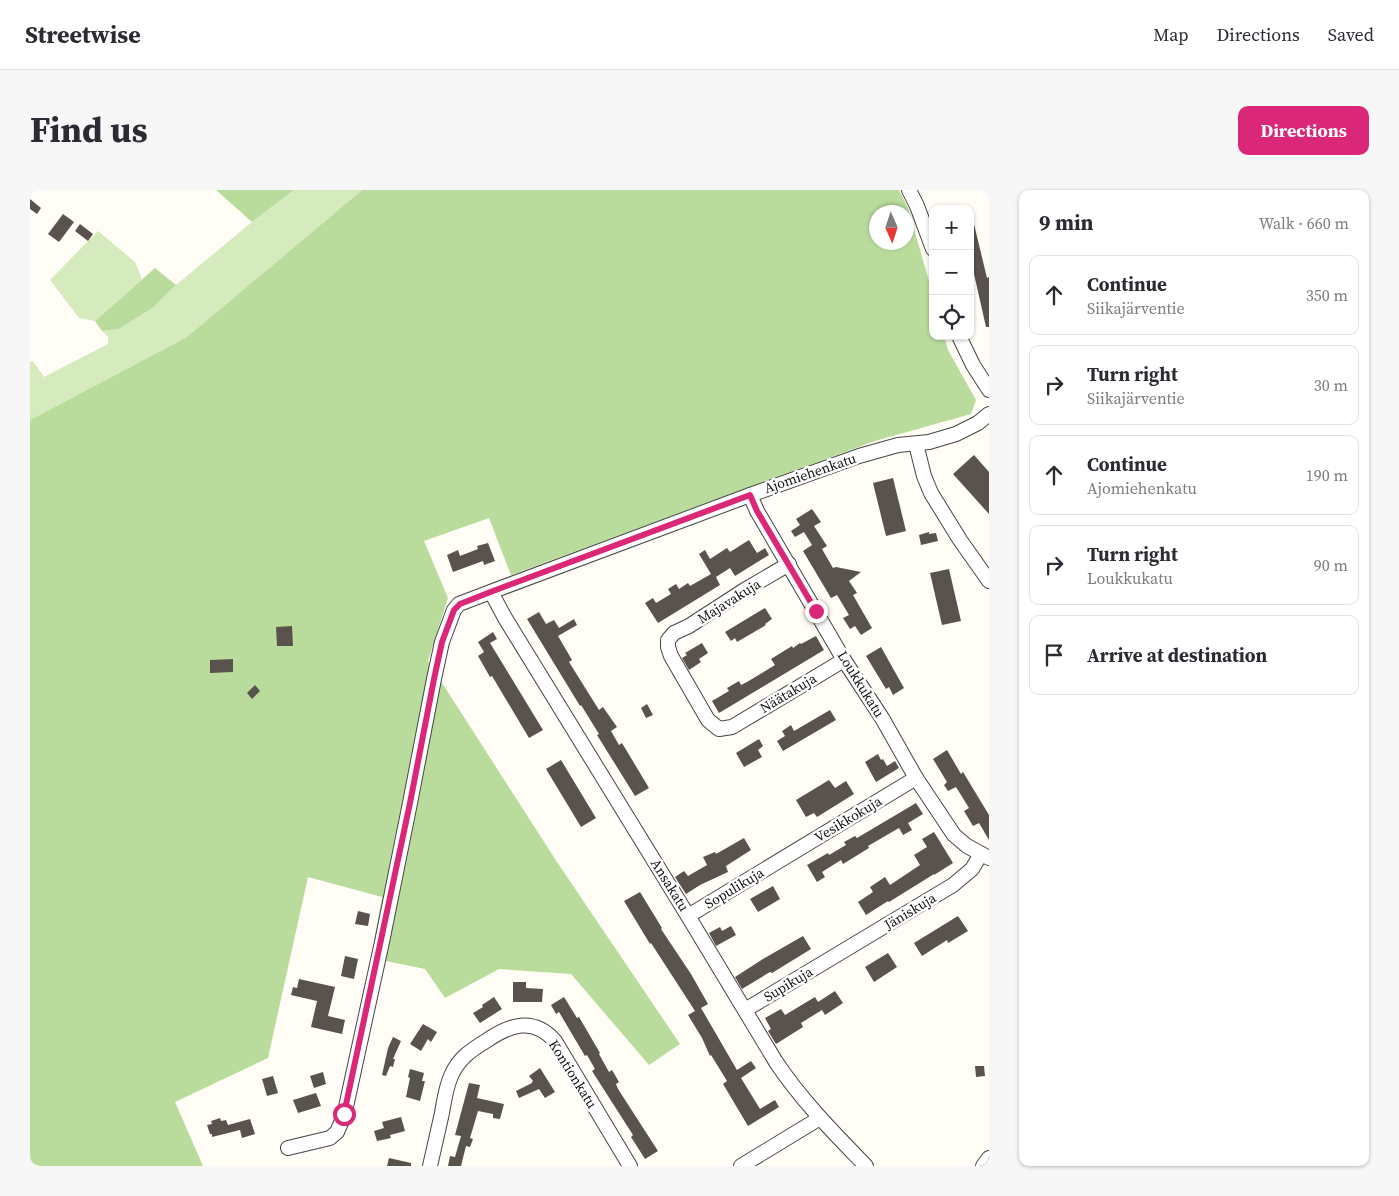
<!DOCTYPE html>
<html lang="en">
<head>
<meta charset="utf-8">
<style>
  :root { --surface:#fff; --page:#f7f7f7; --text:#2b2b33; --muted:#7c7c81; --line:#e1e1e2; --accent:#db2777 }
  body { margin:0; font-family:"Source Serif 4",serif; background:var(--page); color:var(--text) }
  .controls { position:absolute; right:15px; top:15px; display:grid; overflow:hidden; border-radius:10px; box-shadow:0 1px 4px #0004 }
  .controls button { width:45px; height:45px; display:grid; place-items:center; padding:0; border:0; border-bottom:1px solid var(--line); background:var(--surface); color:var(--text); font:25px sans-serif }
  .compass { position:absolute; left:839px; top:15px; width:45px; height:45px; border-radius:50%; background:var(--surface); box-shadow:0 1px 4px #0004; rotate:177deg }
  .stop { position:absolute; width:15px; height:15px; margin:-11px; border:4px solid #db2777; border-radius:50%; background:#fff }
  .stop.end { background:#db2777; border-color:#fff; box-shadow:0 1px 5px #0008 }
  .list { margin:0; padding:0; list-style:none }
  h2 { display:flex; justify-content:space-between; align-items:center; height:65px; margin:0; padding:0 20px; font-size:21px }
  h2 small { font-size:16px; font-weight:400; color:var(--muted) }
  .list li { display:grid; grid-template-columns:32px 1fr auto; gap:15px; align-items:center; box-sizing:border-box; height:80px; margin:0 10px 10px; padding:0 10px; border:1px solid var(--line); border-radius:10px }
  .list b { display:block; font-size:19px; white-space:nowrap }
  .list p { margin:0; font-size:16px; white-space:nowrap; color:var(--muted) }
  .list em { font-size:16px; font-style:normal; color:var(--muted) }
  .icon { flex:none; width:28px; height:28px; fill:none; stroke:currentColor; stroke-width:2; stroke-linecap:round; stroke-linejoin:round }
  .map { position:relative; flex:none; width:959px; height:976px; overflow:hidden; border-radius:10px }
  header { display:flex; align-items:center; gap:30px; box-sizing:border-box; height:70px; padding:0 25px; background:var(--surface); border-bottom:1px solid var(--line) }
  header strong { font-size:24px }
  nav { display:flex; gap:28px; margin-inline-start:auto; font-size:18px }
  .intro { display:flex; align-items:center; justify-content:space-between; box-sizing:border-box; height:120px; padding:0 30px }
  h1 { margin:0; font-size:35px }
  .button { padding:12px 22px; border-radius:10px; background:var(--accent); color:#fff; font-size:18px; font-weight:700 }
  main { display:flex; gap:30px; padding:0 30px }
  aside { flex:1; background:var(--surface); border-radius:10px; box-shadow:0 1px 4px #0004 }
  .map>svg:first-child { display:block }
</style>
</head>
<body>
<header>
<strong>Streetwise</strong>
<nav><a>Map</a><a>Directions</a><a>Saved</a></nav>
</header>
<div class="intro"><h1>Find us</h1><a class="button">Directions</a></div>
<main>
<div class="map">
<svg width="959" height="976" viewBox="0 0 959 976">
  <rect width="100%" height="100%" fill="#fffdf5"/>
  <g fill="#d5ebbd">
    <polygon points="264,0 332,0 157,147 0,230 0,172 3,171 14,187 78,154 78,147 72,141 89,139 124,117 146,95 222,32"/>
    <polygon points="68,41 105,72 112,89 65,131 49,128 20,90"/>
  </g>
  <g fill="#b9dc9c" fill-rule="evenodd">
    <polygon points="186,0 264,0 222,32"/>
    <path d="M332,0H869L878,18L903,105V146H914L918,160L946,210L941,224L845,251L481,385L459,328L394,351L418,408L398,471L527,672L650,854L619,875L541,784L469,779L415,808L395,779L341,768L352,707L278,687L238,868L145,912L173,976H0V230L157,147ZM846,22H876V52H846Z"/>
    <polygon points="125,78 146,95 124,117 89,139 72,141 65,131"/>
  </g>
  <g fill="#5a524d">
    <polygon points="0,9 11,18 7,24 0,19"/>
    <polygon points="33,24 44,32 29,52 18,44"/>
    <polygon points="50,34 63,44 58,51 45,41"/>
    <polygon points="940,34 944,34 957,88 959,87 959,137 956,137 944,84 940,85"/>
    <polygon points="944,265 959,282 959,324 923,284"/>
    <polygon points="863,288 876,341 856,346 843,293"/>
    <polygon points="782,319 791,332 784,336 797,356 792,359 803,378 806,377 831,382 819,391 827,403 823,405 842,438 831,445 825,436 820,439 813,428 819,425 807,405 801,408 773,361 782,355 774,342 765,347 761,341 770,335 766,329"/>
    <polygon points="899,342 899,344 906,343 908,351 891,355 889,345"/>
    <polygon points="719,350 727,363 735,358 739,365 705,386 700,378 686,387 690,395 628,433 615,413 623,408 626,413 641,404 638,399 646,394 649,399 658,393 660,396 681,384 669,364 675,360 680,369 697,358 700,362"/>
    <polygon points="458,353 465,371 454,375 453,371 423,382 417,365 428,360 430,366 448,359 447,356"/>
    <polygon points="919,379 931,431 912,435 900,383"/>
    <polygon points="735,418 742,429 735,434 736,435 707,452 705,448 701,451 695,442"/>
    <polygon points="509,422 516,434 524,430 529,438 544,429 547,435 528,446 542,470 539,472 569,520 573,517 587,537 581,541 589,555 592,553 619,598 605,606 567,545 569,544 551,515 550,516 497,429"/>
    <polygon points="262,436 263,456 247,456 246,437"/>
    <polygon points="463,442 467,449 460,453 513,540 499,548 462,486 460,487 448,466 454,462 448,452"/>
    <polygon points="786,446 794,460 689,523 682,511 699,501 697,498 709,491 711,495 717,492 745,475 741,469 762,456 763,458 770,453 771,454"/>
    <polygon points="672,453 678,463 669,469 671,472 659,480 652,468 657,465 655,463"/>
    <polygon points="851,457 874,498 863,505 859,497 856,499 836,466"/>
    <polygon points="203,469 203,482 180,483 180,470"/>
    <polygon points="225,495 230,501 222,509 217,503"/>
    <polygon points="617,514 623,525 616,528 611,518"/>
    <polygon points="800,520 806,530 753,561 747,551 755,546 752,541 761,535 764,541"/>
    <polygon points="729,549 733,556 728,560 732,567 714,577 706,563"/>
    <polygon points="917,560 931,584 933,582 959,625 959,650 949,633 943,636 934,621 939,618 926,597 918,601 914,595 917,592 903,569"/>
    <polygon points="848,564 851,570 853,569 857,576 865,571 869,578 846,592 835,572"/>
    <polygon points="531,570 566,628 551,637 516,579"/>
    <polygon points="799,590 805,598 816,591 824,604 787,627 784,623 776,627 766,610"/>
    <polygon points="886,613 893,624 878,633 882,640 873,645 869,638 838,656 839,658 813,674 811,670 792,682 795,687 787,692 777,675 798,663 799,665 816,655 814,652 825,646 827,648"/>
    <polygon points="904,642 923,673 904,685 904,684 859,712 858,711 836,725 828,712 843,702 840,697 855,687 860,695 890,675 884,665 897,657 892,649"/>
    <polygon points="714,648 721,660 696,676 698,682 670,695 656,704 645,687 654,681 658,686 677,675 673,667 685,662 686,664"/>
    <polygon points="743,696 750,709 728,722 720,709"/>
    <polygon points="610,702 632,738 631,739 661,784 678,814 671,818 707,880 721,871 726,878 711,888 730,919 745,910 749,917 718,936 693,894 697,891 681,865 680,866 672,848 658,825 665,821 621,753 620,754 594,711"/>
    <polygon points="328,721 340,724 338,736 325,734"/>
    <polygon points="928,726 938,741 918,753 917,750 892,766 884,753"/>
    <polygon points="701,736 706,745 686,756 679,743 690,737 692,741"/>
    <polygon points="773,746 781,759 742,783 740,782 712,799 705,787 733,769"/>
    <polygon points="858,763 867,777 844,792 835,777"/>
    <polygon points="315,766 328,769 324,789 311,786"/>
    <polygon points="269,789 305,797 298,826 315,830 312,844 281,837 287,811 261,805 263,797 267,798"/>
    <polygon points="483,792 496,792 496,798 513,799 512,812 483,812"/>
    <polygon points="805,801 813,813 795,825 792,820 771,833 773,837 746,854 738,841 741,839 735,828 751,819 755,825 785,807 788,812"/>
    <polygon points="464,807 472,819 450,833 443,823 453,817 452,815"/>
    <polygon points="534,807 547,828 549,827 570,863 569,864 579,882 582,880 589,892 586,894 588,899 628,961 615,969 601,947 603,945 562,881 565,879 557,865 555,866 529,822 526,824 521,815"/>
    <polygon points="393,834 407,842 401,852 398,849 391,861 380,854"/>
    <polygon points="363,847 371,851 363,869 365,869 363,877 360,876 356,886 352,885 358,858"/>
    <polygon points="945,876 954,876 955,886 946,887"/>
    <polygon points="510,878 525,902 515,908 509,899 489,908 486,901 502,893 502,892 503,891 499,886"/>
    <polygon points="380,879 394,883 392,891 395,891 390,911 376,907 380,888 378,887"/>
    <polygon points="293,882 296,894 284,898 280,886"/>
    <polygon points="243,886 248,903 237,906 232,889"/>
    <polygon points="439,893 450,895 447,908 474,914 470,929 463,928 463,924 448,921 440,948 443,949 440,957 436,956 431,976 418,976 420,966 425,967 431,946 425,945"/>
    <polygon points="286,903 291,916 268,923 263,910"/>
    <polygon points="371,927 375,941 360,945 361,948 347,951 344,941 354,938 352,932"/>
    <polygon points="190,928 191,931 196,930 198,935 220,929 225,944 212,948 210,940 182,947 182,944 180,944 177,935 182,934 181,931"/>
    <polygon points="359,968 381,973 381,976 357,976"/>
  </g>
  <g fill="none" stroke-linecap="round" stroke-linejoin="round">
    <defs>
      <g id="minor">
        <polyline points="879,0 887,16 903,59"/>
        <polyline points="929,146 943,175 959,200"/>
        <polyline points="886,254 894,286 901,303 930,350 959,391"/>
        <polyline points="720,305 727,321 814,470 852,528 886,588 924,645 937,656 959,668"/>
        <polyline points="759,374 713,401 659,436 644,443 638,450 638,457 641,466 678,530 689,539 702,537 814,470"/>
        <path d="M461,402L475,428L658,726L746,872C772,911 804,943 836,976"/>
        <polyline points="658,726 886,588"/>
        <polyline points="715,820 923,695 942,679 951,664"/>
        <polyline points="258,958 300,948 307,942 314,926 352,752 380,613 404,489 412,452 424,420 429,414 463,401 720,305 829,266 868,255 899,252 926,244 948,233 959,224"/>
        <path d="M400,976C404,958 408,941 412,923C414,911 416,897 421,886C428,869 441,860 456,851C479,835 503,826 525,851L600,976"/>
        <polyline points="711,976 790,928"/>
        <polyline points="953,976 959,968"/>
      </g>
    </defs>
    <use href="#minor" stroke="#444" stroke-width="16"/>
    <use href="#minor" stroke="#fff" stroke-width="14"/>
  </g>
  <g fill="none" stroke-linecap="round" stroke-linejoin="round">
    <polyline stroke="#db2777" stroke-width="6" points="314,924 380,613 404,489 412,452 424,420 430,414 463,401 720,305 727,321 786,421"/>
  </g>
  <g text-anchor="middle" stroke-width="5" stroke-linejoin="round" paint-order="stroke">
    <g font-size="14" fill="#111" stroke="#fff">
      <text transform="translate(780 283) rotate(-19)" y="5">Ajomiehenkatu</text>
      <text transform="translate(699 411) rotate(-32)" y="5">Majavakuja</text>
      <text transform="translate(831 494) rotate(58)" y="5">Loukkukatu</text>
      <text transform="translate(758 503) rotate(-31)" y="5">Näätakuja</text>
      <text transform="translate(818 629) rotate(-31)" y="5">Vesikkokuja</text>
      <text transform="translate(640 695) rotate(58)" y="5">Ansakatu</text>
      <text transform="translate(704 698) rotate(-31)" y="5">Sopulikuja</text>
      <text transform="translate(880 721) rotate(-31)" y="5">Jäniskuja</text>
      <text transform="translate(758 794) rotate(-31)" y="5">Supikuja</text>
      <text transform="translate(543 884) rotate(58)" y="5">Kontionkatu</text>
    </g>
  </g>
</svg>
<div class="controls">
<button>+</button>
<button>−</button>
<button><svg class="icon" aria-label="locate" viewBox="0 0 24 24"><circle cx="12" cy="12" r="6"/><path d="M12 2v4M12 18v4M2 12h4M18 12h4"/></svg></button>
</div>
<svg class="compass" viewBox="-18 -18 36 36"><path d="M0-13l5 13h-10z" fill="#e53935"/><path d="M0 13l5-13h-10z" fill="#7c7c81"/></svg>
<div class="stop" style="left:314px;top:924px"></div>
<div class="stop end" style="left:786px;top:421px"></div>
</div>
<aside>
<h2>9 min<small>Walk · 660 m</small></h2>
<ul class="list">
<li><svg class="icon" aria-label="ahead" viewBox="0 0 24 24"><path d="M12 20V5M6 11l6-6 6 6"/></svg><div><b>Continue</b><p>Siikajärventie</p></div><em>350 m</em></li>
<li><svg class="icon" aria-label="right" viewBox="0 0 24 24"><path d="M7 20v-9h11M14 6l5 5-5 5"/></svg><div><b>Turn right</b><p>Siikajärventie</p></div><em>30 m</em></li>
<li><svg class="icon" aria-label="ahead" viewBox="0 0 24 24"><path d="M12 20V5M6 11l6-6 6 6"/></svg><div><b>Continue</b><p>Ajomiehenkatu</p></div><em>190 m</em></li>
<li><svg class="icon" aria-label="right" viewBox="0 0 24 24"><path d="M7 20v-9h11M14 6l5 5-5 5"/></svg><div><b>Turn right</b><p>Loukkukatu</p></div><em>90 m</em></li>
<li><svg class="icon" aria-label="arrive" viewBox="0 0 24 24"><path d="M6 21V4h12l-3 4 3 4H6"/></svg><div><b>Arrive at destination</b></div></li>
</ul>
</aside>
</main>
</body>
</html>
